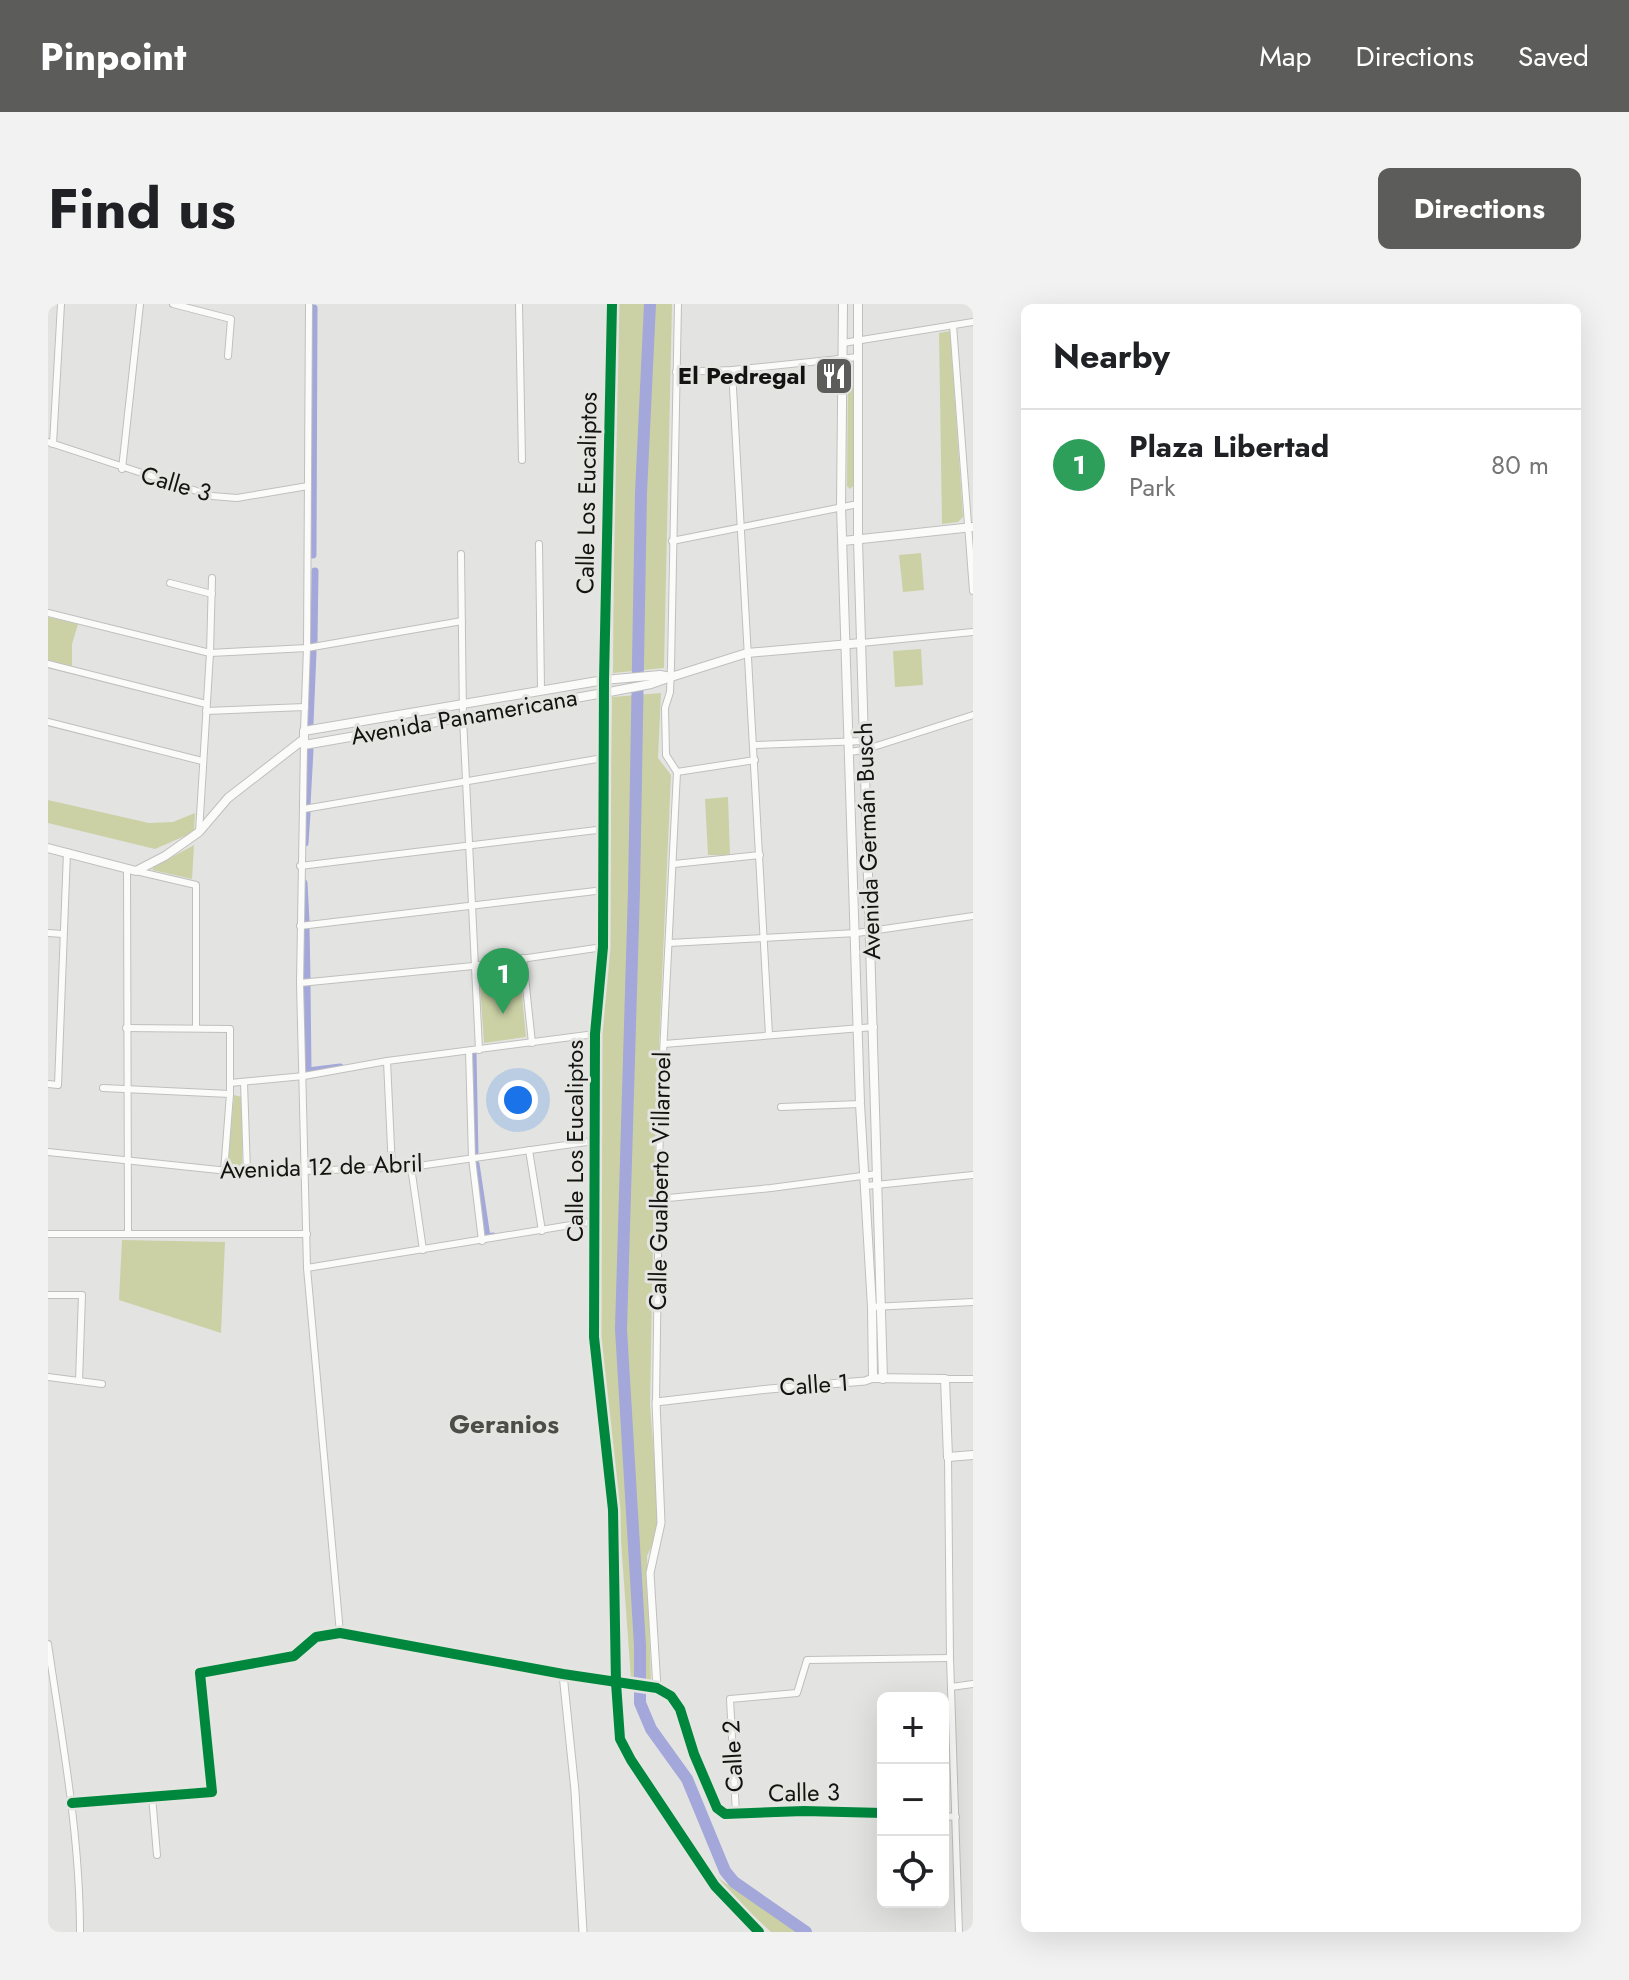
<!DOCTYPE html>
<html lang="en">
<head>
<meta charset="utf-8">
<style>
  :root { --surface:#fff; --page:#f2f2f2; --text:#202124; --muted:#757577; --line:#e0e0e0; --accent:#5c5d5a }
  body { margin:0; font-family:Jost,sans-serif; background:var(--page); color:var(--text) }
  .controls { position:absolute; right:24px; bottom:24px; display:grid; overflow:hidden; border-radius:12px; box-shadow:0 8px 32px #0002 }
  .controls button { width:72px; height:72px; display:grid; place-items:center; padding:0; border:0; border-bottom:2px solid var(--line); background:var(--surface); color:var(--text); font:40px sans-serif }
  .you { position:absolute; left:470px; top:796px; width:28px; height:28px; margin:-20px; border:6px solid #fff; border-radius:50%; background:#1a73e8; box-shadow:0 0 0 12px #1a73e833 }
  .badge { display:grid; place-items:center; width:52px; height:52px; border-radius:50%; background:var(--accent); color:#fff; font-size:26px; font-weight:700 }
  .pin { position:absolute; translate:-50% -66px; filter:drop-shadow(0 2px 4px #0008) }
  .pin::after { content:''; position:absolute; top:42px; width:28px; height:24px; background:inherit; clip-path:polygon(0 0,100% 0,50% 100%) }
  .list { margin:0; padding:0; list-style:none }
  h2 { display:flex; justify-content:space-between; align-items:center; height:104px; margin:0; padding:0 32px; font-size:34px }
  h2 small { font-size:26px; font-weight:400; color:var(--muted) }
  .list li { display:grid; grid-template-columns:52px 1fr auto; gap:24px; align-items:center; box-sizing:border-box; height:112px; padding:0 32px; border-top:2px solid var(--line) }
  .list b { display:block; font-size:30px; white-space:nowrap }
  .list p { margin:0; font-size:26px; white-space:nowrap; color:var(--muted) }
  .list em { font-size:26px; font-style:normal; color:var(--muted) }
  .icon { flex:none; width:44px; height:44px; fill:none; stroke:currentColor; stroke-width:2; stroke-linecap:round; stroke-linejoin:round }
  .map { position:relative; flex:none; width:925px; height:1628px; overflow:hidden; border-radius:12px }
  header { display:flex; align-items:center; gap:48px; box-sizing:border-box; height:112px; padding:0 40px; background:var(--accent); color:#fff }
  header strong { font-size:38px }
  nav { display:flex; gap:44px; margin-inline-start:auto; font-size:28px }
  .intro { display:flex; align-items:center; justify-content:space-between; box-sizing:border-box; height:192px; padding:0 48px }
  h1 { margin:0; font-size:56px }
  .button { padding:20px 36px; border-radius:12px; background:var(--accent); color:#fff; font-size:28px; font-weight:700 }
  main { display:flex; gap:48px; padding:0 48px }
  aside { flex:1; background:var(--surface); border-radius:12px; box-shadow:0 8px 32px #0002 }
  .map>svg:first-child { display:block }
</style>
</head>
<body>
<header>
<strong>Pinpoint</strong>
<nav><a>Map</a><a>Directions</a><a>Saved</a></nav>
</header>
<div class="intro"><h1>Find us</h1><a class="button">Directions</a></div>
<main>
<div class="map">
<svg width="925" height="1628" viewBox="0 0 925 1628">
  <rect width="100%" height="100%" fill="#e3e4e1"/>
  <g fill="#cbd1a5">
    <polygon points="571,0 624,0 616,364 565,369 566,220"/>
    <polygon points="902,27 915,213 910,218 894,220 891,29"/>
    <polygon points="803,64 806,68 805,182 802,185 799,182 800,68"/>
    <polygon points="873,249 876,286 855,288 851,251"/>
    <polygon points="0,313 30,320 24,340 24,362 0,356"/>
    <polygon points="873,345 875,381 847,383 845,347"/>
    <polygon points="613,389 610,454 623,471 607,833 602,1101 612,1224 599,1252 603,1378 583,1375 570,1196 551,1035 552,730 558,688 560,642 564,393"/>
    <polygon points="680,493 682,551 660,551 657,495"/>
    <polygon points="0,496 101,519 125,518 147,509 146,528 107,545 0,519"/>
    <polygon points="146,541 144,575 104,566 106,563"/>
    <polygon points="471,660 478,733 436,739 431,666"/>
    <polygon points="186,791 194,793 194,862 180,860"/>
    <polygon points="74,936 177,938 173,1029 71,996"/>
    <polygon points="661,1564 673,1576 749,1628 723,1628 671,1580"/>
  </g>
  <g fill="none" stroke-linecap="round" stroke-linejoin="round">
    <g stroke="#a3a7da" stroke-width="7">
      <polyline points="265,251 266,4"/>
      <polyline points="266,337 267,267"/>
      <polyline points="262,419 265,348"/>
      <polyline points="259,501 262,446"/>
      <polyline points="257,539 259,509"/>
      <polyline points="256,579 258,617"/>
      <polyline points="258,624 259,674"/>
      <polyline points="259,682 260,767 292,763"/>
      <polyline points="425,750 427,851"/>
      <polyline points="428,860 439,933 445,932"/>
    </g>
    <polyline stroke="#a3a7da" stroke-width="12" points="602,0 593,189 586,586 573,1025 592,1342 592,1399 603,1425 639,1475 677,1567 686,1578 758,1628"/>
    <defs>
      <g id="minor">
        <polyline points="125,0 183,15 180,52"/>
        <polyline points="471,0 474,156"/>
        <polyline points="564,0 556,376 555,643 547,730 546,1033 565,1206 568,1379 572,1435 583,1456 667,1582 711,1628"/>
        <polyline points="905,21 925,287"/>
        <polyline points="795,39 925,18"/>
        <polyline points="684,66 721,731"/>
        <polyline points="628,68 684,66 810,53"/>
        <polyline points="0,138 164,192 189,194 260,182"/>
        <polyline points="5,140 13,0"/>
        <polyline points="74,165 92,0"/>
        <polyline points="624,237 810,200"/>
        <polyline points="491,240 493,386"/>
        <polyline points="413,250 415,414 431,746"/>
        <polyline points="122,279 164,290"/>
        <polyline points="0,309 162,349 259,344 414,317"/>
        <polyline points="813,339 925,328"/>
        <polyline points="0,360 158,400"/>
        <polyline points="158,407 257,403"/>
        <polyline points="0,418 154,457"/>
        <polyline points="256,427 259,344 261,0"/>
        <polyline points="256,441 252,679 259,964 292,1329"/>
        <polyline points="706,441 816,437"/>
        <polyline points="801,448 816,446 925,411"/>
        <polyline points="629,468 707,456"/>
        <polyline points="256,505 555,454"/>
        <polyline points="151,528 162,349 164,274"/>
        <polyline points="626,560 712,551"/>
        <polyline points="252,562 557,525"/>
        <polyline points="79,564 80,929"/>
        <polyline points="88,567 148,581 148,724"/>
        <polyline points="252,622 556,586"/>
        <polyline points="0,629 15,630"/>
        <polyline points="621,639 809,629 925,612"/>
        <polyline points="475,654 484,739"/>
        <polyline points="252,679 425,662 555,643"/>
        <polyline points="78,724 182,725 182,790 176,868"/>
        <polyline points="616,740 826,723"/>
        <polyline points="421,747 424,854 434,937"/>
        <polyline points="339,757 344,865"/>
        <polyline points="196,778 199,869"/>
        <polyline points="182,779 256,772 339,757 547,730"/>
        <polyline points="0,780 10,781 19,548"/>
        <polyline points="55,784 182,790"/>
        <polyline points="733,803 812,800"/>
        <polyline points="481,846 494,927"/>
        <polyline points="0,848 199,869 363,863 546,837"/>
        <polyline points="363,863 375,946"/>
        <polyline points="818,882 925,871"/>
        <polyline points="610,895 723,884 829,870"/>
        <polyline points="0,930 259,930"/>
        <polyline points="259,964 547,917"/>
        <polyline points="0,991 34,991 31,1077"/>
        <polyline points="824,1003 925,998"/>
        <polyline points="0,1073 54,1080"/>
        <polyline points="897,1075 925,1075"/>
        <polyline points="608,1098 612,810 629,468 618,451 617,404 622,388 623,362 630,0"/>
        <polyline points="900,1153 902,1354 911,1628"/>
        <path d="M0,1340C14,1436 32,1531 32,1628"/>
        <polyline points="903,1383 925,1380"/>
        <polyline points="609,1384 623,1392 632,1405 646,1450 669,1504 677,1510 756,1507 835,1509"/>
        <polyline points="104,1492 109,1551"/>
        <polyline points="24,1499 164,1488 152,1369 246,1352 268,1333 292,1329 515,1370"/>
        <polyline points="688,1510 682,1395 749,1389 759,1356 902,1354"/>
        <polyline points="895,1512 908,1513"/>
      </g>
      <polyline id="tertiary" points="535,1628 527,1487 515,1370 609,1384 602,1269 613,1219 608,1098 721,1085 817,1077 825,1074"/>
      <g id="secondary">
        <polyline points="795,0 793,202 812,800 824,1003 825,1074 897,1075 900,1153 925,1151"/>
        <polyline points="810,0 810,236 835,1075"/>
        <polyline points="795,237 925,223"/>
        <polygon points="612,371 623,373 603,380 556,389 256,441 256,427 556,376"/>
        <polyline points="623,373 699,349 813,339"/>
        <polyline points="0,544 88,567 117,552 151,528 180,494 256,435"/>
      </g>
    </defs>
    <use href="#minor" stroke="#bfc0be" stroke-width="8"/>
    <use href="#tertiary" stroke="#bfc0be" stroke-width="9"/>
    <use href="#secondary" stroke="#bfc0be" stroke-width="10"/>
    <use href="#minor" stroke="#fbfbfa" stroke-width="6"/>
    <use href="#tertiary" stroke="#fbfbfa" stroke-width="7"/>
    <use href="#secondary" stroke="#fbfbfa" stroke-width="8"/>
    <defs>
      <g id="cycleway">
        <polyline points="564,0 556,376 555,643 547,730 546,1033 565,1206 568,1379 572,1435 583,1456 667,1582 711,1628"/>
        <polyline points="24,1499 164,1488 152,1369 246,1352 268,1333 292,1329 515,1370 609,1384 623,1392 632,1405 646,1450 669,1504 677,1510 756,1507 835,1509"/>
      </g>
    </defs>
    <use href="#cycleway" stroke="#e4e5e0" stroke-width="15"/>
    <use href="#cycleway" stroke="#00873e" stroke-width="10"/>
  </g>
  <defs>
    <symbol id="restaurant-square" viewBox="-11 -11 22 22"><rect x="-9" y="-9" width="18" height="18" rx="4" fill="#5c5d5a" stroke="#e4e5e0"/><path d="M-5-6h1v4h1v-4h1v4h1v-4h1v5L-1.5 .5V6h-2V.5L-5-1ZM5-6V6H3V1.5H1.5Q1.5-4 5-6Z" fill="#fff"/></symbol>
  </defs>
  <g fill-rule="evenodd">
    <use href="#restaurant-square" x="764" y="50" width="44" height="44"/>
  </g>
  <g text-anchor="middle" stroke-width="6" stroke-linejoin="round" paint-order="stroke">
    <g font-size="24" font-weight="bold" fill="#131412" stroke="#e4e5e0" text-anchor="end">
      <text x="758" y="80">El Pedregal</text>
    </g>
    <g font-size="24" fill="#131412" stroke="#e4e5e0">
      <text transform="translate(128 180) rotate(16)" y="8">Calle 3</text>
      <text transform="translate(539 189) rotate(-89)" y="8">Calle Los Eucaliptos</text>
      <text transform="translate(416 413) rotate(-10)" y="8">Avenida Panamericana</text>
      <text transform="translate(820 537) rotate(-92)" y="8">Avenida Germán Busch</text>
      <text transform="translate(527 837) rotate(-90)" y="8">Calle Los Eucaliptos</text>
      <text transform="translate(273 863) rotate(-2)" y="8">Avenida 12 de Abril</text>
      <text transform="translate(612 877) rotate(-89)" y="8">Calle Gualberto Villarroel</text>
      <text transform="translate(766 1081) rotate(-4)" y="8">Calle 1</text>
      <text transform="translate(685 1452) rotate(-93)" y="8">Calle 2</text>
      <text transform="translate(756 1489) rotate(-1)" y="8">Calle 3</text>
    </g>
    <g font-size="26" font-weight="bold" fill="#4c4c49" stroke="#e4e5e0">
      <text x="456" y="1129">Geranios</text>
    </g>
  </g>
</svg>
<div class="controls">
<button>+</button>
<button>−</button>
<button><svg class="icon" aria-label="locate" viewBox="0 0 24 24"><circle cx="12" cy="12" r="6"/><path d="M12 2v4M12 18v4M2 12h4M18 12h4"/></svg></button>
</div>
<div class="you"></div>
<div class="pin badge" style="left:455px;top:710px;background:#2e9e5b">1</div>
</div>
<aside>
<h2>Nearby<small></small></h2>
<ul class="list">
<li><span class="badge" style="background:#2e9e5b">1</span><div><b>Plaza Libertad</b><p>Park</p></div><em>80 m</em></li>
</ul>
</aside>
</main>
</body>
</html>
